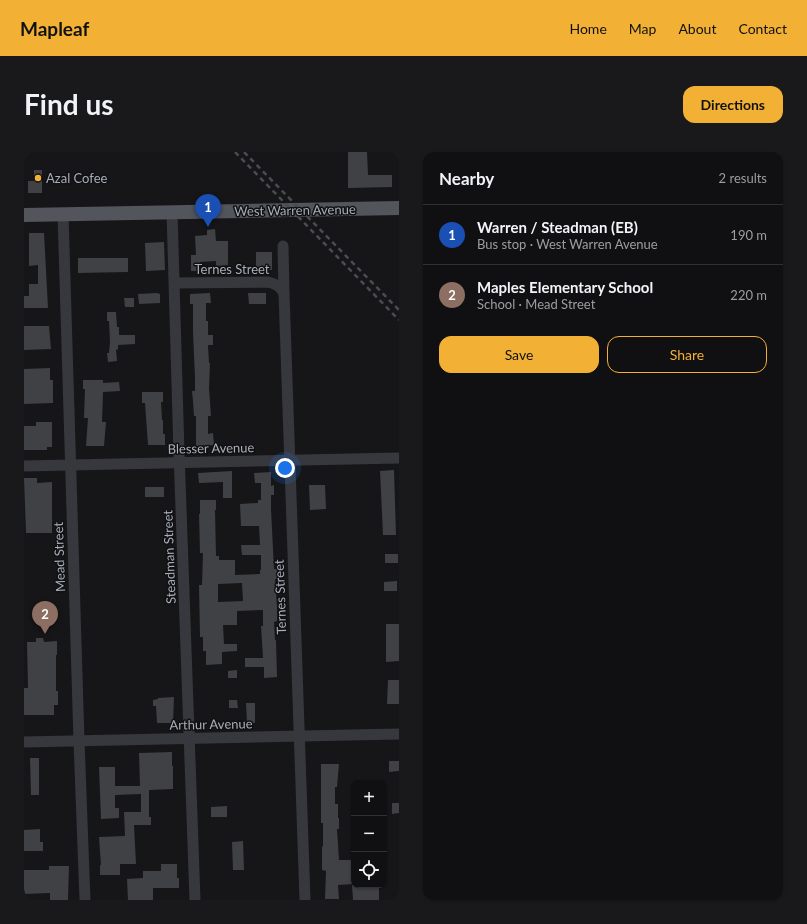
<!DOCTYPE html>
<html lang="en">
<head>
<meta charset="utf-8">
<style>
  :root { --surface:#101012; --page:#19191b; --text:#f1f3f6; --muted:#9c9d9f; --line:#303032; --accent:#f2b134 }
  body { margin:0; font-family:Lato,sans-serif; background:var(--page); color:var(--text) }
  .controls { position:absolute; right:12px; bottom:12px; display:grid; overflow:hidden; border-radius:8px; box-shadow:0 1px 3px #0004 }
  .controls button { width:36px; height:36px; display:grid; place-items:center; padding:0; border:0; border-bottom:1px solid var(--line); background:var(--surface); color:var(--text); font:20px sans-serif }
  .you { position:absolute; left:261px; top:316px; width:14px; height:14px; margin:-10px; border:3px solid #fff; border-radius:50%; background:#1a73e8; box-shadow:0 0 0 6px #1a73e833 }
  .badge { display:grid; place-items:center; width:26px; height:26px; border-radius:50%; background:var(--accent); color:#fff; font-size:13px; font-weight:700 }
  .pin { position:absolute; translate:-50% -33px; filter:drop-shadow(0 1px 2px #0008) }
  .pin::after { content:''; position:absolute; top:21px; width:14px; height:12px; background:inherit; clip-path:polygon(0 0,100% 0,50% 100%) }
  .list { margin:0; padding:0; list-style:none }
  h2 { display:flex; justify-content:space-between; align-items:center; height:52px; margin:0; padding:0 16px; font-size:17px }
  h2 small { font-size:13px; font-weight:400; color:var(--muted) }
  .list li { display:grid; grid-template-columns:26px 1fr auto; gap:12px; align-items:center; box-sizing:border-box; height:60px; padding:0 16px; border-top:1px solid var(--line) }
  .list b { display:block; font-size:15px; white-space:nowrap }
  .list p { margin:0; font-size:13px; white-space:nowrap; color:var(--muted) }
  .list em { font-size:13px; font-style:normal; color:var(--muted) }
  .actions { display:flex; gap:8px; padding:12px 16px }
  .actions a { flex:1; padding:9px 0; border:1px solid var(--accent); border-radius:12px; text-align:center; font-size:14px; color:var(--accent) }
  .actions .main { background:var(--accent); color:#111 }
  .icon { flex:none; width:22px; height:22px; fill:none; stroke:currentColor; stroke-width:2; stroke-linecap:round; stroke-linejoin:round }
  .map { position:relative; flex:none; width:375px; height:748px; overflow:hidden; border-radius:12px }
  header { display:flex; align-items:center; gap:24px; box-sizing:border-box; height:56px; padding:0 20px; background:var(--accent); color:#111 }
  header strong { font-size:19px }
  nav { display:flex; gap:22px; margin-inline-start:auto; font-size:14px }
  .intro { display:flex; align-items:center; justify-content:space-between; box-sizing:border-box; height:96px; padding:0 24px }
  h1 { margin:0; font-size:28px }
  .button { padding:10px 18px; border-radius:12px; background:var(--accent); color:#111; font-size:14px; font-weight:700 }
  main { display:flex; gap:24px; padding:0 24px }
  aside { flex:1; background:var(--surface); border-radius:12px; box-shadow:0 1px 3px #0004 }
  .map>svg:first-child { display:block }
</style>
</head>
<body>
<header>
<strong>Mapleaf</strong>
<nav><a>Home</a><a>Map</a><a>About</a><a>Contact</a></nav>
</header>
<div class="intro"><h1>Find us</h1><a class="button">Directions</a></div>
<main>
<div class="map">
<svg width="375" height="748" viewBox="0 0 375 748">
  <rect width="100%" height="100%" fill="#161618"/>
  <g fill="#404145" fill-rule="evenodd">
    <polygon points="324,0 343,0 344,23 368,23 368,35 324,36"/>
    <polygon points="10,18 18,18 18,41 4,41 4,29 10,29"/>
    <polygon points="191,77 192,89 204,89 204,113 192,114 192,109 176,110 176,119 167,119 167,103 172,103 171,84 183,83 183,78"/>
    <polygon points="5,81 20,81 24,156 0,156 0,144 5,144 5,132 14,132 14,113 5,114"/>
    <polygon points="140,90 141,118 122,119 121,91"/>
    <rect x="232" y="100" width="16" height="18"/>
    <polygon points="54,106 104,106 104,120 54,121"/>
    <polygon points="133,141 136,142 136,151 115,152 114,142"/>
    <polygon points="186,141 187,151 182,151 182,169 184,169 184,183 189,183 189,193 184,193 185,211 186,211 185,236 187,264 184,264 184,282 189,281 190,293 172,294 172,264 170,264 169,249 168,239 171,239 171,226 169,180 169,152 166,152 166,142"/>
    <polygon points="224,141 242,141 242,152 225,152"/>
    <polygon points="100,146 110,146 110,155 101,155"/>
    <polygon points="83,160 92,160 93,175 95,175 95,183 111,183 111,192 94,193 94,197 92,198 93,209 84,210 83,201 85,201 86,190 85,169 83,169"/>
    <polygon points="0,174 25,174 27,197 0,198"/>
    <polygon points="26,216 26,228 29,228 29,251 0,252 0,217"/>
    <polygon points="59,228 79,228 79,231 95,230 96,239 79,240 78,270 82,270 80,294 62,294 64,266 60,266 61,237 59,237"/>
    <polygon points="118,240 139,240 139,250 137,250 138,268 139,268 139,282 141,282 141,293 124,293 121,251 118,251"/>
    <polygon points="12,270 28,270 28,295 23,295 23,298 0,298 0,274 12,274"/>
    <polygon points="370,318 372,383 359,383 356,319"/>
    <polygon points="208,319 208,346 199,346 199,330 175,331 174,321"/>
    <path d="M247,320V334L250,333V343H247V357L250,417H255V427H251L253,455V469L250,470L251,488H252L253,525L240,526V515H221V506H239L237,474H239V458L213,459V473H199L200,492H213V499L198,500V512L182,513V499H179V485H176L175,433H178L179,401H176L175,362H176V348H192V358H191L192,404H195V408H211V423L236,422V418H237V403H218L217,393H236L235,374H217L216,352L234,351V348H237V331H231L230,321ZM218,431L219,449L194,450V432Z"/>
    <polygon points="0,326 13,326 13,331 28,330 28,381 2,381"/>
    <polygon points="285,333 301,333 302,357 286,358"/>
    <rect x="121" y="335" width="19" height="10"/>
    <rect x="361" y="402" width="13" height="9"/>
    <polygon points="373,429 373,439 360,439 360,430"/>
    <polygon points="362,472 375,472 375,509 362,510"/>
    <polygon points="12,486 19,486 20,490 33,489 33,503 32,503 32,539 34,539 34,553 30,553 30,563 0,563 0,536 4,536 3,490 12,490"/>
    <polygon points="213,518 213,526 204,526 204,519"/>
    <polygon points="364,528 375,528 375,552 363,552"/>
    <polygon points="150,545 149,571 133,571 132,554 129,554 129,548 134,547 134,546"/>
    <polygon points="205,548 213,548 214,556 205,556"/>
    <polygon points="222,551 231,551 231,571 223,571"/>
    <polygon points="148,600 148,614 149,614 149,637 125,638 125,665 127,665 127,673 110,673 112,712 96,712 96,723 76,723 76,713 77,713 75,685 101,684 100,660 117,660 117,642 91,643 91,656 95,656 95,666 77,667 75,615 91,615 91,634 116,634 115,601"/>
    <polygon points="6,606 15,606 15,643 7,643"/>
    <polygon points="365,609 375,609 375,619 365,620"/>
    <polygon points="297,612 315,612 313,635 311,635 311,652 314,652 314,666 315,666 315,677 313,677 315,708 330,708 330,732 314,733 315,747 301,747 302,719 298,718 298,695 299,694 299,671 297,671"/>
    <polygon points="368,651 375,651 375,661 368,662"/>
    <polygon points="203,654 203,665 187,665 187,655"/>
    <polygon points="16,677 16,690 19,690 19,699 0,699 0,678"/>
    <polygon points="219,689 220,718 209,718 208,690"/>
    <polygon points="137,712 153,712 153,726 155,726 155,736 129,736 129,748 104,748 103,727 119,726 119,719 137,719"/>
    <polygon points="25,714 45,714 44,748 26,748 26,741 0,742 0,718 25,718"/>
    <polygon points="328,733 355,733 355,748 329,748"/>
  </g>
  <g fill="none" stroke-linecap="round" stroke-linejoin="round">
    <g stroke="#37383d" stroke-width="11">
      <polyline points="148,60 155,301 171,748"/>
      <polyline points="39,62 55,589 61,748"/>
      <polyline points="259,94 260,141"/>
      <path d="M151,131L244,130C252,132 256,134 260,141L281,748"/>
      <polyline points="0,314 375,306"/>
      <polyline points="0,590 375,582"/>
    </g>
    <polyline stroke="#53555c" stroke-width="14" points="0,63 375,56"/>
    <g stroke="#4a4c52" stroke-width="2.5" stroke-dasharray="5 4" stroke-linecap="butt">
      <polyline points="211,0 375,168"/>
      <polyline points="220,0 375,158"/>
    </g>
  </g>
  <circle fill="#f2b134" stroke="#111113" stroke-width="1.5" cx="14" cy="26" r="4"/>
  <g text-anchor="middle" stroke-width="3" stroke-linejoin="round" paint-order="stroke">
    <g font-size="13" fill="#a8adb8" stroke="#111113" text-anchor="start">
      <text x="22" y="31">Azal Cofee</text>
    </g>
    <g font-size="13" fill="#a8adb8" stroke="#111113">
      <text transform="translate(271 58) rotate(-1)" y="5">West Warren Avenue</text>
      <text x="208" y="122">Ternes Street</text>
      <text transform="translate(187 296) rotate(-1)" y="5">Blesser Avenue</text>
      <text transform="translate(35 405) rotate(-92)" y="5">Mead Street</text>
      <text transform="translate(145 405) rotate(-92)" y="5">Steadman Street</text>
      <text transform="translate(256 445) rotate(-92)" y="5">Ternes Street</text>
      <text transform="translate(187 572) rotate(-1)" y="5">Arthur Avenue</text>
    </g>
  </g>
</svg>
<div class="controls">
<button>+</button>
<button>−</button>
<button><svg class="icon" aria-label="locate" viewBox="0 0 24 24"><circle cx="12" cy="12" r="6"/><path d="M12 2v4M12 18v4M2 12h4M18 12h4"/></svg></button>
</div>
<div class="you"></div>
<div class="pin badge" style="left:184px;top:75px;background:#1a4fb4">1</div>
<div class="pin badge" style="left:21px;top:482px;background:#8d6e63">2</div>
</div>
<aside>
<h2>Nearby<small>2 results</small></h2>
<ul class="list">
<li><span class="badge" style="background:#1a4fb4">1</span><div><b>Warren / Steadman (EB)</b><p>Bus stop · West Warren Avenue</p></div><em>190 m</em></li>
<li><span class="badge" style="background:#8d6e63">2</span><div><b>Maples Elementary School</b><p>School · Mead Street</p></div><em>220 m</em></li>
</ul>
<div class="actions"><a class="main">Save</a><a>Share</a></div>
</aside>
</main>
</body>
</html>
